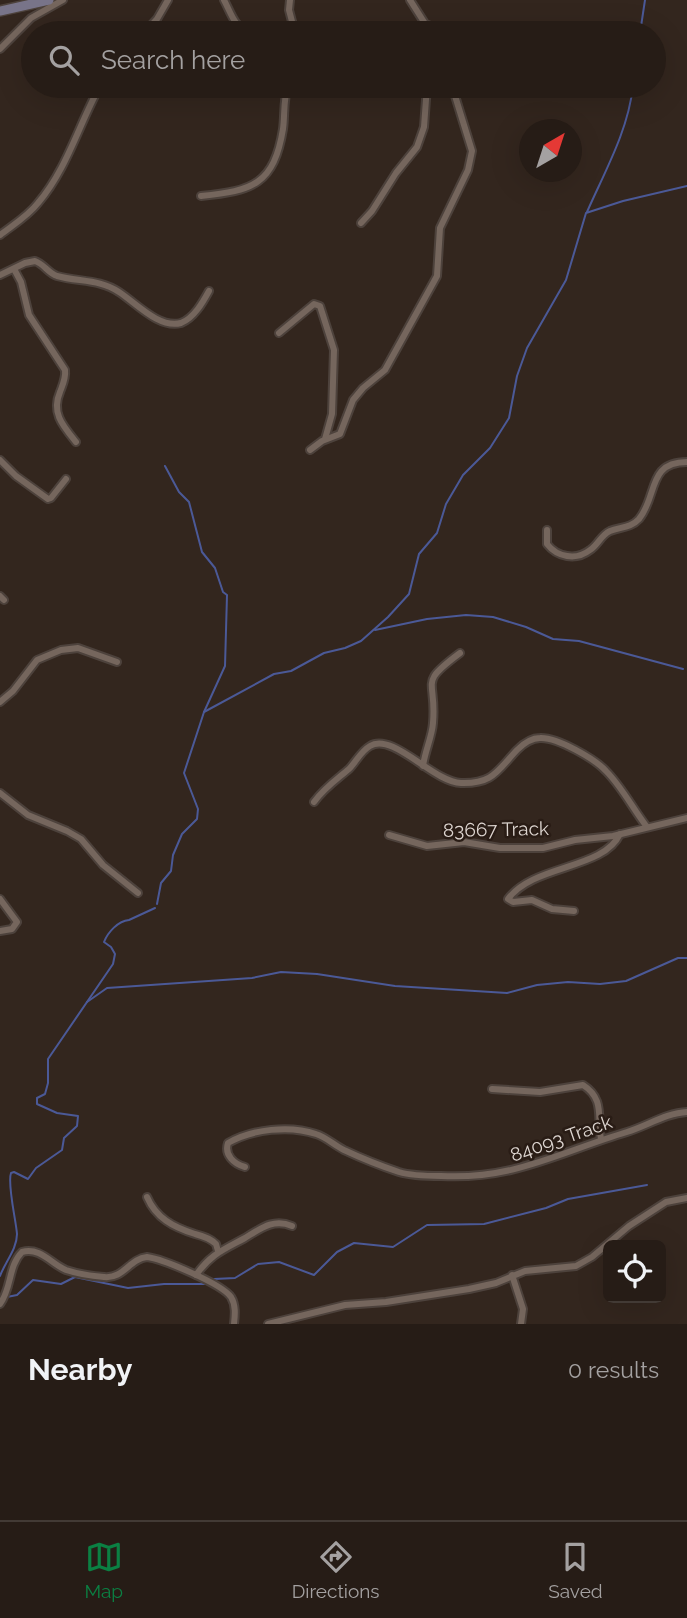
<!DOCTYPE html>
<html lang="en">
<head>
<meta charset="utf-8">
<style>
  :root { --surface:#261c16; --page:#322923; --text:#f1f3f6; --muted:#a4a1a1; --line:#423a35; --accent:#0b8043 }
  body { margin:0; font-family:Raleway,sans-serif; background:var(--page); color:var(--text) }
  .controls { position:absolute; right:21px; bottom:21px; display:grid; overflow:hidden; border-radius:10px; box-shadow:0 7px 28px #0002 }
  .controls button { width:63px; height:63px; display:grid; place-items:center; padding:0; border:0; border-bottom:2px solid var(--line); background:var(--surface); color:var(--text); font:35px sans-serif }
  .compass { position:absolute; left:519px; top:119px; width:63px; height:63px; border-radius:50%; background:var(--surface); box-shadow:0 7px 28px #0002; rotate:39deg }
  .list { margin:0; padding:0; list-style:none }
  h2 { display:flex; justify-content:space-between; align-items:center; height:91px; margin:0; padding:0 28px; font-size:30px }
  h2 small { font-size:23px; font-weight:400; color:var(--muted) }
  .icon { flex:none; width:38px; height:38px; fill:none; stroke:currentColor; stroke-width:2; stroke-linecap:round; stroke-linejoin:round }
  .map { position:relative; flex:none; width:687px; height:1324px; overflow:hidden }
  .search { position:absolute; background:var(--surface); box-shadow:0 7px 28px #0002; left:21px; right:21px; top:21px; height:77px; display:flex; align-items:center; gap:18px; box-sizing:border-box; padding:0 24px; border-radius:38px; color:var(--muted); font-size:26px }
  .sheet { height:196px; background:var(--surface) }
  nav { display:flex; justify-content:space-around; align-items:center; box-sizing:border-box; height:98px; border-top:2px solid var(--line); background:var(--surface); font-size:19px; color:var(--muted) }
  nav a { display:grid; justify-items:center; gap:4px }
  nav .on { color:var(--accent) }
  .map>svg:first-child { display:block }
</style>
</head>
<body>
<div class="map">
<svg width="687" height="1324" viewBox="0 0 687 1324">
  <rect width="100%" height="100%" fill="#33261e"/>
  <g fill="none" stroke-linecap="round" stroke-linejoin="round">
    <g stroke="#4b5997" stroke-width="2">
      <polyline points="640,33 645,0"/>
      <path d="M587,212C605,171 628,131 633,86"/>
      <polyline points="375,630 427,619 466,615 493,617 526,627 553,639 579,641 683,669"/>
      <polyline points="204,712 274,674 291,671 324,653 345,648 361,641 388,617 409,594 419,554 437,533 446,504 463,475 490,448 509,418 517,376 527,348 566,280 586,213 623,201 687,186"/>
      <polyline points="157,904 161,883 171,871 173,855 182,834 197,819 198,809 184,773 204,712 225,666 227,595 223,592 215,568 202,552 189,502 179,492 165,466"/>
      <polyline points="87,1002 107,988 252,978 281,972 317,974 395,986 507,993 537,985 568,982 600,984 626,981 678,958 687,958"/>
      <path d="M0,1276C5,1262 17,1249 17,1234C16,1220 7,1184 11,1173L14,1172L28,1179L36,1168L62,1150L64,1138L77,1126L78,1116L57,1113L37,1104V1098L45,1094L48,1083V1059L113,964L115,954L111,947L104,942C108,932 118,921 129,920L155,908"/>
      <polyline points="214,1279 235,1278 258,1264 279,1262 314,1275 337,1252 354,1243 393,1247 427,1225 484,1224 546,1208 568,1199 647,1185"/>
      <polyline points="7,1297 17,1295 33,1280 61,1284 75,1277 128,1288 164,1284 205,1284"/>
    </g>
    <defs>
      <g id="street">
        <path d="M224,0C231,13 234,26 248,33"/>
        <polyline points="290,0 289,10 295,33"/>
        <polyline points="410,0 431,33"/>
        <polyline points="428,25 438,33"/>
        <polyline points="144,33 157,19 168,0"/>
        <polyline points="0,49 31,18 63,0"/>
        <path d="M201,196C253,191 274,184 283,129C285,115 283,100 288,86"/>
        <polyline points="361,223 372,211 396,173 417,147 424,127 427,86"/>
        <path d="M0,235C13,225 28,216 38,203C67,169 79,124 100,86"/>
        <path d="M14,269L21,282L29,315L65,370C66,378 63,384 60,392C51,413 63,426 76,442"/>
        <path d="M0,275L25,263L35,261C44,264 48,273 57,276C79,282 100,279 119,292C136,303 159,329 181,323C194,318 203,302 209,291"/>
        <polyline points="279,333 314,304 320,306 334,350 332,414 325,439"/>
        <polyline points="310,450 322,441 340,434 353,400 363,388 385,370 437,276 440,228 468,170 472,151 452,86"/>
        <polyline points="0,460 16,476 48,499 51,498 66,479"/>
        <path d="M547,530V544C557,557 576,561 590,550C598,545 601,535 610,531C620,527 631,528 639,519C658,496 647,462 687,462"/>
        <polyline points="0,596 4,600"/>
        <polyline points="0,702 13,691 37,660 61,650 78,648 117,662"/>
        <path d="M423,766C425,751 432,737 433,723C437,678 417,685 460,653"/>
        <polyline points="0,793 28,815 67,831 81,839 103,865 138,893"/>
        <path d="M314,802C324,788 336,780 349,769C356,762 361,751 370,746C393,732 433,782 461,783C493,784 497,771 517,750C523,744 531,738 540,738C557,737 595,759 606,771C622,787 633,809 647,827"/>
        <polyline points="389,835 427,846 464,842 500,848 543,848 575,840 613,836 687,818"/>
        <polyline points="0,899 17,922 12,929 0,931"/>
        <path d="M574,911L552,909L532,900L513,902L508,899C534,864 603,870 620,834"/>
        <path d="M492,1089L540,1092L583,1085C605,1099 597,1117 601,1139"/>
        <path d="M245,1167C234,1164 224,1155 228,1143C252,1129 290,1125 316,1134C326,1137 334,1145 344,1150C361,1158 381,1166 399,1172C412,1176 428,1176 441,1176C514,1180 560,1152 627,1132C647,1126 666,1113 687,1112"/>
        <path d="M147,1197C156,1218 173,1227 195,1234C203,1236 210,1238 216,1244L218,1251"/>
        <path d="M196,1275C211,1254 223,1250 245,1238C260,1229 273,1218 292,1226"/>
        <polyline points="512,1275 523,1309 521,1324"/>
        <path d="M0,1304C12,1288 8,1266 22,1252C41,1247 51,1264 66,1270C78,1274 91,1276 104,1277C124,1279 129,1259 147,1257C163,1259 222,1284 231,1297C236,1305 235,1315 234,1324"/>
        <polyline points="268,1324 345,1305 386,1302 469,1289 496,1283 525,1271 576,1266 592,1257 629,1226 666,1202 687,1198"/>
      </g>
      <polyline id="secondary" points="0,11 49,0"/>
    </defs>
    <use href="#street" stroke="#4d423c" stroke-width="10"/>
    <use href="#secondary" stroke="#4d423c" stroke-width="12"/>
    <use href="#street" stroke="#75665d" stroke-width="6"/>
    <use href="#secondary" stroke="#787489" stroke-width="9"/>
  </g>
  <g text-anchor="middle" stroke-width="5" stroke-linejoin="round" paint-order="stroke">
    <g font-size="19" fill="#ddd5d0" stroke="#291c15">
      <text transform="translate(496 829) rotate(-1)" y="7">83667 Track</text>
      <text transform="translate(561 1138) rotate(-19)" y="7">84093 Track</text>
    </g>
  </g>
</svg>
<div class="controls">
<button><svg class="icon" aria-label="locate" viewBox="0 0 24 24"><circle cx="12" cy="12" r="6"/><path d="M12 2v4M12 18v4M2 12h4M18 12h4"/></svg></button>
</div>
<svg class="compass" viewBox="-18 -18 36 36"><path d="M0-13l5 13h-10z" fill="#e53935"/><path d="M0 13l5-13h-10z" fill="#a4a1a1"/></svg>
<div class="search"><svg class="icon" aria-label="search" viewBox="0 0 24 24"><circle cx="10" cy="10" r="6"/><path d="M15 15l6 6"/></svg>Search here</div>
</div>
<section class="sheet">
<h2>Nearby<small>0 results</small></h2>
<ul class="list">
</ul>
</section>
<nav>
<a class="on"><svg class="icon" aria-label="map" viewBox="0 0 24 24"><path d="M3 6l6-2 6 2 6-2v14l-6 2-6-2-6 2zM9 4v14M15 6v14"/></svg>Map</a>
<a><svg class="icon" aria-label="directions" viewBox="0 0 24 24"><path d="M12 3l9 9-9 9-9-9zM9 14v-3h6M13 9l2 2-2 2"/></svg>Directions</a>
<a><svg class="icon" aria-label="saved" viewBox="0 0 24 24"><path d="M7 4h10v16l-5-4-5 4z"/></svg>Saved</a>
</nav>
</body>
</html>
